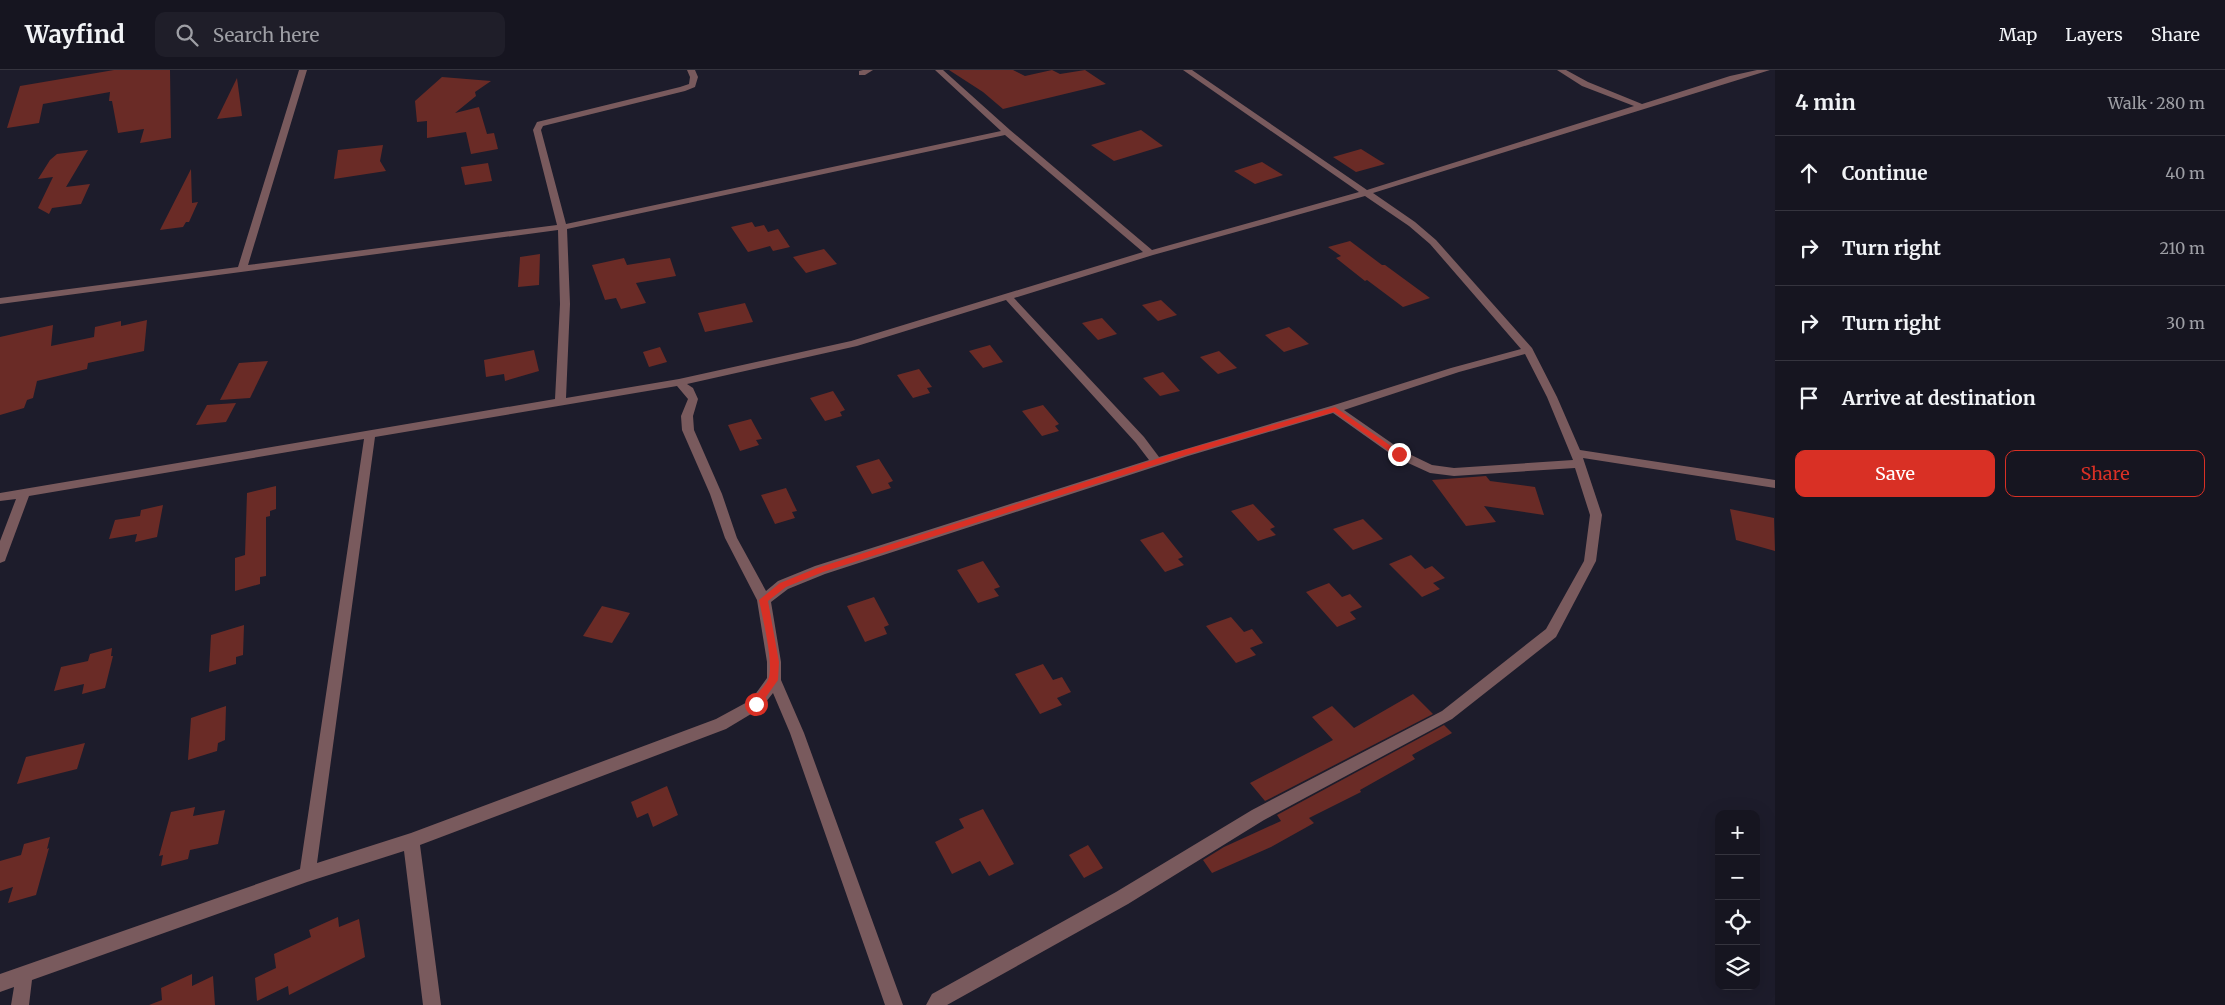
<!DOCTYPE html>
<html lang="en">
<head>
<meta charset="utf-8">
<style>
  :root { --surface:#161520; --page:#1f1e29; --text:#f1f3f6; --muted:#9e9fa5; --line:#35343e; --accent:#d93025 }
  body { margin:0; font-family:Merriweather,serif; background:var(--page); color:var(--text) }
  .controls { position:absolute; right:15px; bottom:15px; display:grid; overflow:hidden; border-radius:10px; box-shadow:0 5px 20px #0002 }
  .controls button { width:45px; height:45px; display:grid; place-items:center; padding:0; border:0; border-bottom:1px solid var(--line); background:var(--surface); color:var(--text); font:25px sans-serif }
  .stop { position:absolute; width:15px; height:15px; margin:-11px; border:4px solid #d93025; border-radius:50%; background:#fff }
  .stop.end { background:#d93025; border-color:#fff; box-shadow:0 1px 5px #0008 }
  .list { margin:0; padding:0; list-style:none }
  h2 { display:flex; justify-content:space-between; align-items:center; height:65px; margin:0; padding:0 20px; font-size:21px }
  h2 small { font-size:16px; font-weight:400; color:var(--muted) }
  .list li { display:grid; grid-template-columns:32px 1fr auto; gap:15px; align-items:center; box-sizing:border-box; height:75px; padding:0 20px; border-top:1px solid var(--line) }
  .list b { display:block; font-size:19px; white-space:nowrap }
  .list em { font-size:16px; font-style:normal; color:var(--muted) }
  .actions { display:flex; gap:10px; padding:15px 20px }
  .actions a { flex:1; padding:11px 0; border:1px solid var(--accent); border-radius:10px; text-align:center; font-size:18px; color:var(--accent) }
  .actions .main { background:var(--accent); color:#fff }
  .icon { flex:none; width:28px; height:28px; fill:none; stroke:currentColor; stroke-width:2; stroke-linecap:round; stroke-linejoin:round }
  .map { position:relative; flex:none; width:1775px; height:935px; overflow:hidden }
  header { display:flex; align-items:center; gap:30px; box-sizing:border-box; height:70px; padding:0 25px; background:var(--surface); border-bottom:1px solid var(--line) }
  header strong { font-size:24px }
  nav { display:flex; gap:28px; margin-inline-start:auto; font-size:18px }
  .search { width:350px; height:45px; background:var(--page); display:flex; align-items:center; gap:12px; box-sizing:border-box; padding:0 18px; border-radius:10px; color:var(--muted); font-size:19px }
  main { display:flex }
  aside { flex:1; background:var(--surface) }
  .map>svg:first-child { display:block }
</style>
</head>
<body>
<header>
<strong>Wayfind</strong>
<div class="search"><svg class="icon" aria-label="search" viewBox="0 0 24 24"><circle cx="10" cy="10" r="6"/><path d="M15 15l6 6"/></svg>Search here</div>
<nav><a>Map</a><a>Layers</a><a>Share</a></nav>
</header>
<main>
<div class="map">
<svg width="1775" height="935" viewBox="0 0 1775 935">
  <rect width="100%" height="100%" fill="#1d1c2b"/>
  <g fill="#6a2b26">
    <polygon points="114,0 170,0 171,68 140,73 144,59 118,63 112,31 109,31 110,22 43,34 39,53 7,58 20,16"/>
    <polygon points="949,0 1013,0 1025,6 1052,0 1060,4 1085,0 1106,14 1003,39 983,22"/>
    <polygon points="442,7 491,11 475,22 476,26 455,43 479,37 487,64 494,63 498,79 471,84 466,62 427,68 427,51 417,52 415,31"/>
    <polygon points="237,8 242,46 217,49"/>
    <polygon points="1141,60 1163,76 1114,91 1091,75"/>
    <polygon points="383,75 380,91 386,101 334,109 338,80"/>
    <polygon points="1361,79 1385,94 1356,102 1333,87"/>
    <polygon points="88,80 66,117 90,114 81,134 52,138 49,144 38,138 53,107 38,109 50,90 57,84"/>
    <polygon points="1262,92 1283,105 1255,114 1234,101"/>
    <polygon points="488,93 492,111 465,115 461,97"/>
    <polygon points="191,99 192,133 198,132 189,152 186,152 183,157 160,160"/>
    <polygon points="752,152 755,157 764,155 768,162 778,159 790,177 773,181 770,176 748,182 731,157"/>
    <polygon points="1350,171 1382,195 1385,195 1430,228 1403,237 1367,210 1365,211 1336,188 1341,186 1328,177"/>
    <polygon points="824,179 837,194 806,203 793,187"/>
    <polygon points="540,184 539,215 518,217 520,187"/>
    <polygon points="624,188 627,195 670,188 676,206 636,213 646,233 621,239 616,228 605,230 592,195"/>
    <polygon points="1161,230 1177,245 1158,251 1142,235"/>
    <polygon points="745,233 753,252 705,262 698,243"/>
    <polygon points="1102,248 1117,264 1098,270 1082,253"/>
    <polygon points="147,250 144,281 88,293 87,299 37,311 33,328 27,330 24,338 0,345 0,267 53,255 51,276 94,267 95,257 121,251 121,256"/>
    <polygon points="1289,257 1309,274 1284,282 1265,265"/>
    <polygon points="990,275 1003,292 983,298 969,281"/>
    <polygon points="660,277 667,292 649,297 643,282"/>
    <polygon points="534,280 539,301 505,311 504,304 486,307 484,290"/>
    <polygon points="1219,281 1237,298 1218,304 1200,287"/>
    <polygon points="268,291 250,328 220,330 239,293"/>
    <polygon points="919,299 932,317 927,318 930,323 913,328 897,305"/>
    <polygon points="1163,302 1180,321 1160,326 1143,308"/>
    <polygon points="833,321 845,340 840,342 842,346 825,351 810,328"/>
    <polygon points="236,333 226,352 196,355 207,335"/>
    <polygon points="1043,335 1059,354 1055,356 1059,361 1042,366 1022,341"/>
    <polygon points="751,349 762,369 756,370 759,375 740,381 728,355"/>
    <polygon points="879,389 893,411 888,413 891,418 872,424 856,396"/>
    <polygon points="1486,406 1490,411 1535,417 1544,445 1484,436 1496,452 1466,456 1432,410"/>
    <polygon points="276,416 276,439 270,441 270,446 266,447 266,506 260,507 260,514 235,521 235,488 245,485 247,423"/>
    <polygon points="786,418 797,441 792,442 795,448 775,454 761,425"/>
    <polygon points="1253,434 1275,457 1270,459 1276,465 1258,471 1231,441"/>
    <polygon points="163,435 157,467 135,472 137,464 109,469 115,450 140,446 141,440"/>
    <polygon points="1730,439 1774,448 1775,481 1736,470"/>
    <polygon points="1363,449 1383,469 1353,480 1333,459"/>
    <polygon points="1163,462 1183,487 1178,489 1184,495 1165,502 1140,470"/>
    <polygon points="1411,485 1425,499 1432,496 1445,508 1433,513 1440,519 1422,527 1389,494"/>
    <polygon points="983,491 1000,517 994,519 999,526 978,533 957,500"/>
    <polygon points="1329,513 1342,527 1350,524 1362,537 1350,542 1356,549 1337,557 1306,522"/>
    <polygon points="874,527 889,555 884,557 887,564 865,572 847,536"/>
    <polygon points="602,536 630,543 612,573 583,566"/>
    <polygon points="1231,547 1244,562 1252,559 1263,573 1250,578 1256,585 1236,593 1206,556"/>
    <polygon points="244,555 243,585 236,587 236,594 209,602 211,565"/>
    <polygon points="112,578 111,586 113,586 105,618 82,624 84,614 54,621 61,597 88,591 90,584"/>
    <polygon points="1043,594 1053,610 1062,607 1071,622 1057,628 1062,635 1040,644 1015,604"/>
    <polygon points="1413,624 1433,644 1265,731 1250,713 1333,670 1312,647 1332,636 1354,658"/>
    <polygon points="226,636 225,670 218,673 217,681 188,690 191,648"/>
    <polygon points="1444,655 1452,663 1412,685 1415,689 1360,720 1361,722 1309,748 1314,753 1271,777 1212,803 1203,790 1224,777 1281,751 1277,745"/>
    <polygon points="85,673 77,699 17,714 26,687"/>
    <polygon points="667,716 678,745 653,757 648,743 637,748 631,732"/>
    <polygon points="195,737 193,746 225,740 218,774 190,780 188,789 161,796 163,785 159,786 171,742"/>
    <polygon points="983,739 1014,794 989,806 980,791 952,804 935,772 964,758 959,749"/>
    <polygon points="50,767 47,779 49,778 36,825 8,833 13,817 0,821 0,791 21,785 24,774"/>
    <polygon points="1088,775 1103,798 1084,808 1069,785"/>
    <polygon points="338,847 339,857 359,849 365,887 289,925 288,916 257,931 255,908 276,898 274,884 311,867 309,860"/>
    <polygon points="192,904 192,916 213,906 215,935 149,935 162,930 161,918"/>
  </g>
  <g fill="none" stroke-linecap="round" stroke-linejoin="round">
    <g fill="#795a5d" fill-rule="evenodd">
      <path d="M299,0H307L248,195L557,155L533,60L537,52L680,17L689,14L690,7L687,0H695L698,7L695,17L685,21L543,56L541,60L566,154L1001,61L935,0H943L1010,60L1152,180L1359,122L1183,0H1192L1367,120L1634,36L1582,16L1557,0H1566L1588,12L1642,34L1730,6L1757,0H1770L1373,123L1415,152L1436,170L1532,278L1557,327L1580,380L1775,410V418L1583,388L1602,445L1596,491L1556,567L1452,649L1264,750L1128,834L947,935H926L932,924L1116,822L1252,740L1442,641L1546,559L1584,491L1590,445L1575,398L1454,406L1430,403L1395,387L1333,343L1188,386L825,504L788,519L771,532L781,592V610L804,663L903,935H885L790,663L773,623L761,638L726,659L420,775L441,935H423L404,781L307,812L32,910L29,935H11L14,917L0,922V904L300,799L364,369L29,426L6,488L5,491L0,493V471L16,429L0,431V423L555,329L560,234L558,160L0,234V228L238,197ZM1005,65L1143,182L851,271L679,309L566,328L570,234L567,159ZM1365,126L1409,156L1430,174L1521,279L1451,298L1331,336L1159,387L1144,367L1014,228L1153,185ZM1006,230L1136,373L1149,390L815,496L778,511L766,521L737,468L722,424L694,360L693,346L698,329L693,318L687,314L857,276ZM1525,284L1547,327L1573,390L1454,398L1432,395L1403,381L1344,340L1459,302ZM677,316L688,329L681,346L682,360L710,424L725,468L757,530L767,592V608L751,630L716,649L411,763L317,793L375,367Z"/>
      <polygon points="863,0 873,0 865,5 859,5 859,1"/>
    </g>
  </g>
  <path fill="#d93025" d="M1335,337L1401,383V386H1396L1334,342L1186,385L823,502L786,517L768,531L779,592L778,610L759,637H753C750,626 767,617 769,607C773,589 763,550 759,530L780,513L817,498L1181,381Z"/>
</svg>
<div class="controls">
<button>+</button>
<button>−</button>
<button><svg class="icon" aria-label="locate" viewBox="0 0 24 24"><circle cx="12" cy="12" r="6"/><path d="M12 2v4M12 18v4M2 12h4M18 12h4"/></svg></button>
<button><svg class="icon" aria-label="layers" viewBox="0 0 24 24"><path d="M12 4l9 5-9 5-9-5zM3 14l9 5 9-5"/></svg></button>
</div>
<div class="stop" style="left:756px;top:634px"></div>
<div class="stop end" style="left:1399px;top:384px"></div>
</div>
<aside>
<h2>4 min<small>Walk · 280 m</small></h2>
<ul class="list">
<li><svg class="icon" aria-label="ahead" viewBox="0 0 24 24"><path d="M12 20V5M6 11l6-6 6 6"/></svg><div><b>Continue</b></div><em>40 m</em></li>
<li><svg class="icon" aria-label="right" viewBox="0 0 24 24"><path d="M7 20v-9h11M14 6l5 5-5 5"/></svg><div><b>Turn right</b></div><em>210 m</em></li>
<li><svg class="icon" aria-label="right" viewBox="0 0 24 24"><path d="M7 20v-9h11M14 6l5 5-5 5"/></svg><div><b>Turn right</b></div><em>30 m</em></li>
<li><svg class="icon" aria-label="arrive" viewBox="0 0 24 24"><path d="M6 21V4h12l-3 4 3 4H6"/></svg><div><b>Arrive at destination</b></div></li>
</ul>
<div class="actions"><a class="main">Save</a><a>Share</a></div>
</aside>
</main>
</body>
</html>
